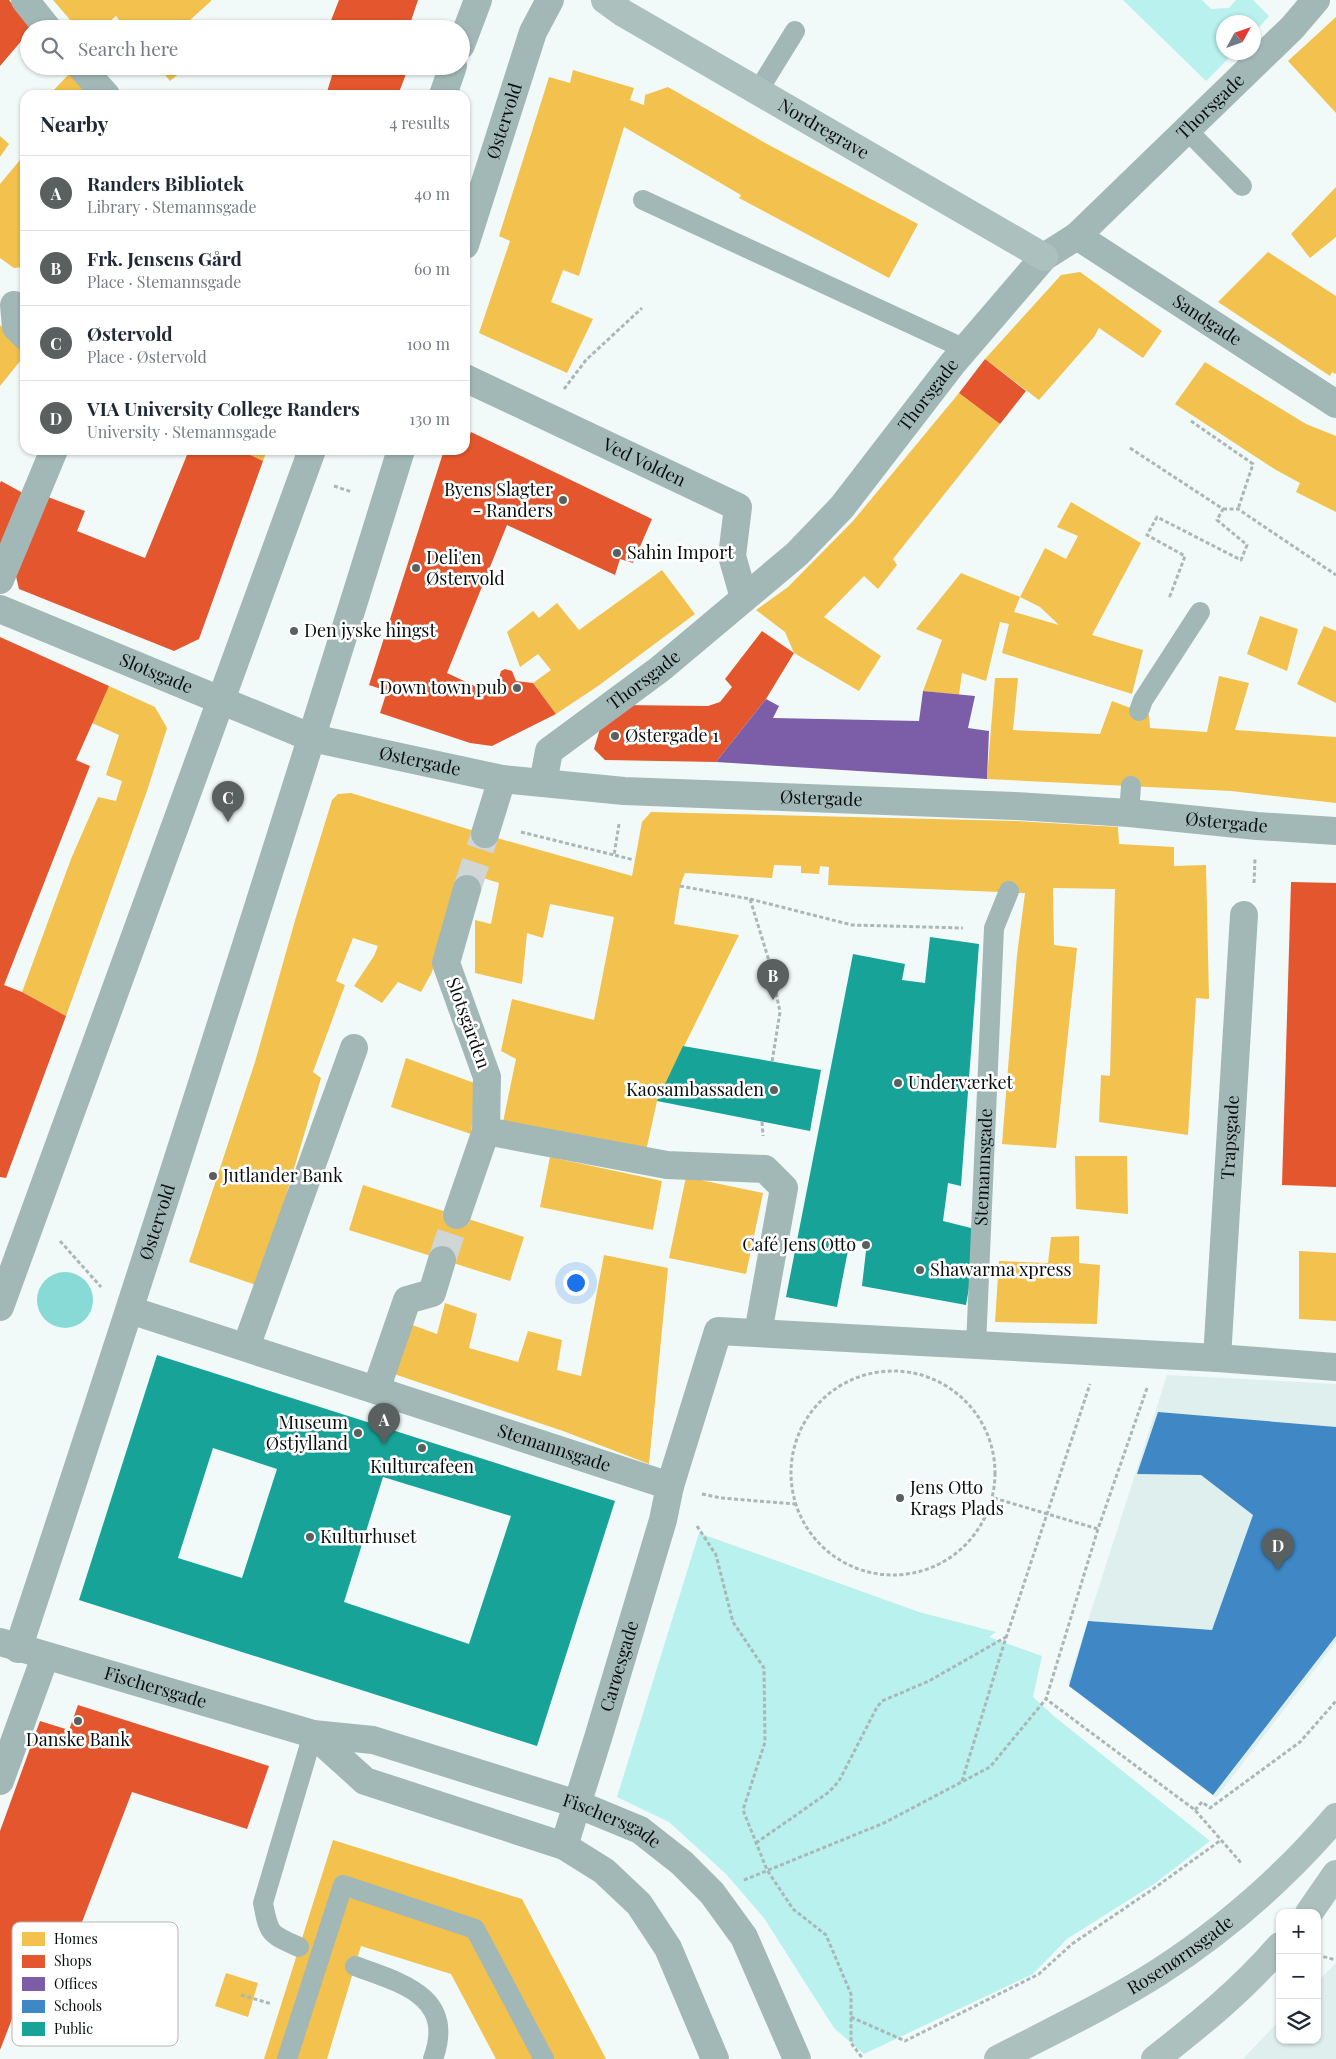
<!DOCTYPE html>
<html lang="en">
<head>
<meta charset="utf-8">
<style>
  :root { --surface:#fff; --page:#f2f2f3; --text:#1f2937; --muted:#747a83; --line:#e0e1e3; --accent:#5a605f }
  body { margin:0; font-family:"Playfair Display",serif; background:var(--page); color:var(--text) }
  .controls { position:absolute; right:15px; bottom:15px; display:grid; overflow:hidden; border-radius:10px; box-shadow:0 1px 4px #0004 }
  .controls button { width:45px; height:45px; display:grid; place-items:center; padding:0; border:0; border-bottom:1px solid var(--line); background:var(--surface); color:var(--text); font:25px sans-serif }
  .compass { position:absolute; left:1216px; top:15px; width:45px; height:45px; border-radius:50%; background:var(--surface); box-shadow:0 1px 4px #0004; rotate:50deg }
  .you { position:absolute; left:575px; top:1282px; width:18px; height:18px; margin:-12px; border:4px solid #fff; border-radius:50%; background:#1a73e8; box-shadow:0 0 0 8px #1a73e833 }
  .badge { display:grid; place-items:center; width:32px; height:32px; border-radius:50%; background:var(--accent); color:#fff; font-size:16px; font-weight:700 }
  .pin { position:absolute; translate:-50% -41px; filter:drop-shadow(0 1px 2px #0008) }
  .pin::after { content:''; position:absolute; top:26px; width:18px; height:15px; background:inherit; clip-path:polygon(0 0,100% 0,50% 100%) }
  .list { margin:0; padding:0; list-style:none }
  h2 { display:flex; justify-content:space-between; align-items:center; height:65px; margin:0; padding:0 20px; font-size:21px }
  h2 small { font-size:16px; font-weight:400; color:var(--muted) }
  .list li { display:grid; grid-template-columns:32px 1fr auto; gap:15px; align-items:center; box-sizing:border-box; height:75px; padding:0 20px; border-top:1px solid var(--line) }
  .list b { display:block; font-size:19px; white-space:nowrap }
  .list p { margin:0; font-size:16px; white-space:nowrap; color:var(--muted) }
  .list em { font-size:16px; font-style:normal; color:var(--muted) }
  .icon { flex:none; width:28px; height:28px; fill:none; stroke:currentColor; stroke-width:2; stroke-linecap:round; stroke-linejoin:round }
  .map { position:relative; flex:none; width:1336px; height:2059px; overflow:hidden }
  .search { position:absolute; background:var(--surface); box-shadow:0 1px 4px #0004; left:20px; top:20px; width:450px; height:55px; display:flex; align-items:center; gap:12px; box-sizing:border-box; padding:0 18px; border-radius:28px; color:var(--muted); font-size:19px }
  .panel { position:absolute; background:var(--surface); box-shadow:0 1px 4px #0004; left:20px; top:90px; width:450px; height:365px; border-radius:15px }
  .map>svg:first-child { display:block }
</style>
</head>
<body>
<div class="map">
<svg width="1336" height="2059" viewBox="0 0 1336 2059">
  <rect width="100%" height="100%" fill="#f2faf9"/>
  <g fill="#deefee">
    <polygon points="1167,1375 1336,1384 1336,1642 1216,1798 1068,1683"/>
    <polygon points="1336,1963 1336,2059 1243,2059 1280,2020 1280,2040 1317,2040 1317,1982"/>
  </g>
  <g fill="#b8f1ed">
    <polygon points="1123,0 1202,0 1211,9 1229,8 1236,0 1253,0 1269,16 1254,33 1254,22 1224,22 1224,52 1234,53 1206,81"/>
    <polygon points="699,1533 919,1612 996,1632 989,1637 1042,1656 1033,1697 1055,1717 1210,1841 1154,1884 1067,1939 1033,1974 864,2054 834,2028 764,1918 726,1874 669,1822 617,1797"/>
  </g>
  <circle fill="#87dad6" cx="65" cy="1300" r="28"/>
  <g fill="#f2c14e" fill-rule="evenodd">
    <polygon points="53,0 211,0 211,1 189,21 195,29 126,29 116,16 101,29 78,29"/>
    <polygon points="1336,17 1336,113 1288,61"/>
    <polygon points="158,66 188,66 170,81"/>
    <polygon points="573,70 634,88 630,100 644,105 645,95 668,87 767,144 918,224 889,278 739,198 741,195 624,127 579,276 563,270 551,302 593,319 567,373 479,333 510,241 499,236 549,77 570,83"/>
    <polygon points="70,73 93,95 49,95"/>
    <polygon points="0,136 9,144 0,157"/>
    <polygon points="25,154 25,267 14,268 0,258 0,184"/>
    <polygon points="1336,187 1336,237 1310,258 1291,234"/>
    <polygon points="1268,252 1336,296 1336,374 1332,372 1330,376 1218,302"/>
    <polygon points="1080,272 1162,331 1143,358 1099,328 1094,337 1039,400 985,359 1061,275"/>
    <polygon points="0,325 25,346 25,355 0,386"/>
    <polygon points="1205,362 1306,424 1336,436 1336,512 1296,492 1300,483 1276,470 1175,404"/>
    <polygon points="959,393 1000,424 893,559 897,565 878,589 864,576 824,617 881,656 859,691 794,653 785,632 756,610 788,587 853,521"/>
    <polygon points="240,450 267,450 263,461"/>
    <path d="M1071,502L1141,543L1092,635L1143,650L1132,694L1002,653L1009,624L1000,622L986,681L962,673L959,695L923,691L942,640L916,629L961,573L1020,597L1045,548L1066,559L1078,536L1057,527ZM1020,597L1040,607L1059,625L1014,612Z"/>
    <polygon points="662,570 695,614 598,686 556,714 533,683 551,670 538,654 520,667 507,632 533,611 539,618 557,603 579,630"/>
    <polygon points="1260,616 1298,629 1287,671 1247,654"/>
    <polygon points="1324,626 1336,631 1336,703 1297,684"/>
    <polygon points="1219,676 1249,683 1235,730 1336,737 1336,803 1231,791 987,779 995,678 1018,678 1013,730 1100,734 1112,701 1149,715 1150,728 1207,732"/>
    <polygon points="109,686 155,707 167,728 147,791 66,1016 22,992 71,859 98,797 116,801 122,781 106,775 119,735 92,723"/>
    <polygon points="351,793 497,838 632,876 642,822 651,812 1015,821 1118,827 1119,844 1174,847 1174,866 1206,865 1209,999 1196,998 1188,1135 1099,1122 1101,1075 1110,1076 1115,889 1053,888 1054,945 1077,948 1056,1148 1002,1144 1017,955 1025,893 828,885 829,867 820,866 819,874 801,873 801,866 774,865 772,878 685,873 680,886 674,924 739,935 657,1101 646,1151 503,1122 516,1059 501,1051 512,999 594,1020 614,917 550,904 543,938 527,933 522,984 475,973 475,920 491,924 499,883 480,877 475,892 456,886 432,972 421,992 398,982 382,1003 354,986 374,956 378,946 353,938 336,981 345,985 313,1072 321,1078 259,1286 189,1262 255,1062 296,917 332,800 338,794"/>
    <polygon points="406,1058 477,1084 471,1134 391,1107"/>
    <polygon points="1075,1156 1127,1156 1128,1214 1076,1209"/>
    <polygon points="550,1157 662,1181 653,1230 540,1207"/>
    <polygon points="686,1177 763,1193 746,1274 669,1258"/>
    <polygon points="363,1185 524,1237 510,1281 349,1230"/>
    <polygon points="1079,1236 1079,1263 1100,1265 1097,1324 995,1322 999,1261 1048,1263 1051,1237"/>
    <polygon points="1299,1251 1336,1253 1336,1321 1299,1319"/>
    <polygon points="604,1255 668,1268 649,1464 563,1431 391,1373 407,1323 437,1334 445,1303 477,1314 469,1348 518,1362 528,1331 562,1340 557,1370 581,1376"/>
    <polygon points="333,1840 522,1899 606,2059 496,2059 451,1974 361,1946 327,2059 264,2059"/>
    <polygon points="226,1973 258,1983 248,2017 215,2006"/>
  </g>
  <g fill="#e4572e">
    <polygon points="0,0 9,0 32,29 29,29 29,32 0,66"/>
    <polygon points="339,0 418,0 411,21 424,26 423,29 346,29 330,23"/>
    <polygon points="335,66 409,66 398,95 326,95"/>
    <polygon points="985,359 1026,391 1000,424 959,393"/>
    <polygon points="471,432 652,519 633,563 620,559 615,575 507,525 447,673 479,688 493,683 499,678 501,671 505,669 512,671 516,681 533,683 556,714 492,746 470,743 380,713 387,691 369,685 444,450 465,450 465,445"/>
    <polygon points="189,450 240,450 263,461 199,639 174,651 19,589 15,572 48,497 85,511 77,531 145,558"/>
    <polygon points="1,481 32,498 0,568 0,483"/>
    <polygon points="762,631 794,653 766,699 716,762 605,760 594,749 602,722 623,705 708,706 720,702 732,687 725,679"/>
    <polygon points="0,637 109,686 76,760 90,766 4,985 22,992 66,1016 6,1178 0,1177"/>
    <polygon points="1291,882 1336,883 1336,1187 1282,1185"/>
    <polygon points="78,1705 269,1766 247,1829 132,1792 82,1922 156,1959 140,1973 121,1984 100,1992 77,1997 60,1993 62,1981 31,1970 0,2050 0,1831 40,1721 69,1730"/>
  </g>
  <polygon fill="#7b5ea7" points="923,691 975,696 968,728 989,731 987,779 716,762 766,699 779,706 773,718 919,721"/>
  <polygon fill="#3f88c5" points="1158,1412 1336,1427 1336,1636 1213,1795 1069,1686 1088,1621 1212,1630 1253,1515 1201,1475 1137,1474"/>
  <g fill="#17a398" fill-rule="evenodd">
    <polygon points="930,937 979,944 961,1186 948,1183 943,1221 979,1230 966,1305 862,1286 867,1242 850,1240 837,1307 786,1297 853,954 905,964 902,980 925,983"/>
    <polygon points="683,1046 821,1070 810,1131 657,1101"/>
    <path d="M157,1355L615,1501L537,1746L79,1600ZM213,1448L277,1469L242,1578L178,1558ZM383,1477L511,1516L469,1644L344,1602Z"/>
  </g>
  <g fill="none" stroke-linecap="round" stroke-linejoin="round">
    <g stroke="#cfd6d5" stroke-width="28" stroke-dasharray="28 14" stroke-linecap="butt">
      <polyline points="467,889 485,834"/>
      <polyline points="442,1260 457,1215"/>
    </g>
    <g stroke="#a9b8b7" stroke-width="3" stroke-dasharray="4 2.5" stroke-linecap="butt">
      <polyline points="564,389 586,360 642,308"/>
      <polyline points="1191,421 1253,464 1238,509"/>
      <polyline points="1130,448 1223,509 1217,520 1247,545 1241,560 1157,517 1147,535 1185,556 1170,596 1173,597"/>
      <polyline points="334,486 352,492"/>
      <polyline points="1223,509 1238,509 1336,575"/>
      <polyline points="619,824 614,855 634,860"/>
      <polyline points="521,832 614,855"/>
      <polyline points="1254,883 1255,859"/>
      <polyline points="680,886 750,899 770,964 780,1012 772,1062"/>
      <polyline points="750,899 852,925 963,928"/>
      <polyline points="762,1122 763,1136"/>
      <polyline points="60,1241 101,1287"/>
      <circle cx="893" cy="1473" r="102"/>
      <polyline points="1147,1388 1098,1529 1046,1699 1195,1810 1242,1864"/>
      <polyline points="702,1494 721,1498 795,1504"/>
      <polyline points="994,1498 1098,1529"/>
      <polyline points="697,1526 716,1555 733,1622 764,1668 765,1742 743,1810 767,1870 793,1909 826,1935 851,1994 851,2043 863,2059"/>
      <polyline points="962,1781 1003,1647 1090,1384"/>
      <polyline points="1195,1810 1202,1802 1210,1808 1300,1742 1336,1701"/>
      <polyline points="756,1843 829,1792 839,1781 877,1707 882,1701 929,1681 1006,1637"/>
      <polyline points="744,1880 884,1823 990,1767 1046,1699"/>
      <polyline points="1317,1955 1336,1960"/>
      <polyline points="241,1995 272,2004"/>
      <polyline points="851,2017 905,2041 1039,1974 1072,1944 1153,1889 1221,1840"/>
    </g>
    <g stroke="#a2b8b7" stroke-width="20">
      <polyline points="758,91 795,31"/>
      <polyline points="1187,130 1242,186"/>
      <polyline points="643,200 965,349"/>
      <polyline points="1139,711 1143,700 1200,612"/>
      <polyline points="1129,813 1131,786"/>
      <path id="s1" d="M976,1346L994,928L1009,891"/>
      <path d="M299,1947C270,1934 269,1935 263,1903L313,1734"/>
      <path d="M355,1966C401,1983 456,1996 433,2059"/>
      <polyline points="287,2059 343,1885 475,1929 544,2059"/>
    </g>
    <g stroke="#a2b8b7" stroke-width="28">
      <polyline points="25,0 48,29"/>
      <polyline points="461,45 478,0"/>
      <polyline points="80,66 106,95"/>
      <polyline points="443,95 453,66"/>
      <path id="s2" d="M1077,236L1336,404"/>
      <path id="s3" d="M465,245L533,32L550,0"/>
      <polyline points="14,305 16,327 25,336"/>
      <path id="s4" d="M465,378L738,507L732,556L744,598"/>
      <polyline points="0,580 54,450"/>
      <path id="s5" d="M0,609L312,738L502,779L624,791L1015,806L1129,813L1257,826L1336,831"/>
      <path id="s6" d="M543,783L549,751L660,669L797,554L842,507L953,363L1044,257L1077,236L1292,28L1316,0"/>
      <polyline points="485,834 502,779"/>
      <polyline points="486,1131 667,1165 765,1169 784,1188 758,1333"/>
      <polyline points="457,1215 486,1131 487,1077 446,963 467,889"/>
      <polyline points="0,1307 312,450"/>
      <path id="s7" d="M130,1310L670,1486"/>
      <polyline points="246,1347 354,1048"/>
      <path id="s8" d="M1217,1358L1244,915"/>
      <polyline points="376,1390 407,1300 432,1293 442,1260"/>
      <path id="s9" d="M0,1642L313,1734L373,1740L577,1804L640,1830L682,1863L712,1893L744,1937L797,2059"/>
      <path id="s10" d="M18,1649C150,1251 277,851 401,450"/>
      <polyline points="313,1734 365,1781 564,1846 604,1871 639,1904 668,1948 715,2059"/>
      <polyline points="0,1781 45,1657"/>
      <path id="s11" d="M564,1846L598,1738L663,1520L670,1486L718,1331L1217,1358L1336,1367"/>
    </g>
    <g stroke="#acc0be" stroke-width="28">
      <path id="s12" d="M605,0L623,13L1044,257"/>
      <polyline points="1309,1913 1336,1874"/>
      <path id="s13" d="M998,2059C1052,2031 1107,2005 1159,1972C1225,1929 1285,1877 1336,1817"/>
      <path d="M1155,2059C1199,2025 1243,1989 1280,1946"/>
    </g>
  </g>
  <g fill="#5a605f" stroke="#fff" stroke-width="2">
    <circle cx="563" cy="500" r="5"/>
    <circle cx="617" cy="553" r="5"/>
    <circle cx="416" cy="568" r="5"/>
    <circle cx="294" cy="631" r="5"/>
    <circle cx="517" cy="688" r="5"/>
    <circle cx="615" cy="736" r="5"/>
    <circle cx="898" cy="1083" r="5"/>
    <circle cx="774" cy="1090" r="5"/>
    <circle cx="213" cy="1176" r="5"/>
    <circle cx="866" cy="1245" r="5"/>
    <circle cx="920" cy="1270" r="5"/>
    <circle cx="358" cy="1433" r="5"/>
    <circle cx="422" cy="1448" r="5"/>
    <circle cx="900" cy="1498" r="5"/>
    <circle cx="310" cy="1537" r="5"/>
    <circle cx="78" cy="1721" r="5"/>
  </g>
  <g text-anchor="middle" stroke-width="5" stroke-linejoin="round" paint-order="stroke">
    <g font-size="18" fill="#080d0c" stroke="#fff">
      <text dy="6" stroke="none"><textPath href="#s6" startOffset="961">Thorsgade</textPath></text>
      <text dy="6" stroke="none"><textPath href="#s3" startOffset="130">Østervold</textPath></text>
      <text dy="6" stroke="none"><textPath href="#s12" startOffset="254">Nordregrave</textPath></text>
      <text dy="6" stroke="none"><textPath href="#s2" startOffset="155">Sandgade</textPath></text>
      <text dy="6" stroke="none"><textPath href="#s6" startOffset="556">Thorsgade</textPath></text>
      <text dy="6" stroke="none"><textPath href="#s4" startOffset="198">Ved Volden</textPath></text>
      <text dy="6" stroke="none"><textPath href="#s5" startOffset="169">Slotsgade</textPath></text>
      <text dy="6" stroke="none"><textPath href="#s6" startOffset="151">Thorsgade</textPath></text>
      <text dy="6" stroke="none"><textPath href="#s5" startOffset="448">Østergade</textPath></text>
      <text dy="6" stroke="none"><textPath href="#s5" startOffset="852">Østergade</textPath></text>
      <text dy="6" stroke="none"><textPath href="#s5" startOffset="1258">Østergade</textPath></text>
      <text transform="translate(468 1023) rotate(70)" y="6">Slotsgården</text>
      <text dy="6" stroke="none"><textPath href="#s8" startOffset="221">Trapsgade</textPath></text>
      <text dy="6" stroke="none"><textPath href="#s1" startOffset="179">Stemannsgade</textPath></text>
      <text dy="6" stroke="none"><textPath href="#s10" startOffset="449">Østervold</textPath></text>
      <text dy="6" stroke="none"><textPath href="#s7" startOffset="446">Stemannsgade</textPath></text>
      <text dy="6" stroke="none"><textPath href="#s11" startOffset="188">Carøesgade</textPath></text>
      <text dy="6" stroke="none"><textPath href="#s9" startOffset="162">Fischersgade</textPath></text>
      <text dy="6" stroke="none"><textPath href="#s9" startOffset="639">Fischersgade</textPath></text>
      <text dy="6" stroke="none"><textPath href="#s13" startOffset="210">Rosenørnsgade</textPath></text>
    </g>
    <g font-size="18" fill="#080d0c" stroke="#fff" text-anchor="start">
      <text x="553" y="496" text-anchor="end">Byens Slagter<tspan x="553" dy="21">- Randers</tspan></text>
      <text x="627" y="559">Sahin Import</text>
      <text x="426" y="564">Deli'en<tspan x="426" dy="21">Østervold</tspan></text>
      <text x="304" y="637">Den jyske hingst</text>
      <text x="507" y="694" text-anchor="end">Down town pub</text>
      <text x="625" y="742">Østergade 1</text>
      <text x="908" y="1089">Underværket</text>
      <text x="764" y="1096" text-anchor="end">Kaosambassaden</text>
      <text x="223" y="1182">Jutlander Bank</text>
      <text x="856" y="1251" text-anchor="end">Café Jens Otto</text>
      <text x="930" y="1276">Shawarma xpress</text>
      <text x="348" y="1429" text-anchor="end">Museum<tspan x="348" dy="21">Østjylland</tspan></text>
      <text x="422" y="1473" text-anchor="middle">Kulturcafeen</text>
      <text x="910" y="1494">Jens Otto<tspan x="910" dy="21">Krags Plads</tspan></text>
      <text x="320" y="1543">Kulturhuset</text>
      <text x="78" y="1746" text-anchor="middle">Danske Bank</text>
    </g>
  </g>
  <rect x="12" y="1922" width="166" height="124" rx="8" fill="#fff" stroke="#b5b6b6" stroke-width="1"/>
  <rect x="22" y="1932" width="23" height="14" fill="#f2c14e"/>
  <rect x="22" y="1955" width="23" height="13" fill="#e4572e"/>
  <rect x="22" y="1977" width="23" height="14" fill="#7b5ea7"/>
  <rect x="22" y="2000" width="23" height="13" fill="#3f88c5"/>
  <rect x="22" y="2022" width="23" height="14" fill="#17a398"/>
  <g font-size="14" fill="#080d0c">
    <text x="54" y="1944">Homes</text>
    <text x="54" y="1966">Shops</text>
    <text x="54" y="1989">Offices</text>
    <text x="54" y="2011">Schools</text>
    <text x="54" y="2034">Public</text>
  </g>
</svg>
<div class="controls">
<button>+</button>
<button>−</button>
<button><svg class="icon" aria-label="layers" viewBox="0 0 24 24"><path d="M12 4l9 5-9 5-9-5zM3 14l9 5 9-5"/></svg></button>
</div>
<svg class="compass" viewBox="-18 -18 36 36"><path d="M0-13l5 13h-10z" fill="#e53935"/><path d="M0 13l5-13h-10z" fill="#747a83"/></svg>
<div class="you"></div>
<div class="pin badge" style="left:384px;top:1444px">A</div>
<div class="pin badge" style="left:773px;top:1000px">B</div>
<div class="pin badge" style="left:228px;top:822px">C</div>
<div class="pin badge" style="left:1278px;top:1570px">D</div>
<div class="search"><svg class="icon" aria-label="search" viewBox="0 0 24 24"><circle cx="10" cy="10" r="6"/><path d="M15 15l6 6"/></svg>Search here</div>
<section class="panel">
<h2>Nearby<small>4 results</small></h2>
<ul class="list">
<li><span class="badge">A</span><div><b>Randers Bibliotek</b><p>Library · Stemannsgade</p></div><em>40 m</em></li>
<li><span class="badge">B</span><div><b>Frk. Jensens Gård</b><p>Place · Stemannsgade</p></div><em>60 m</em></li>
<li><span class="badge">C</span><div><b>Østervold</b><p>Place · Østervold</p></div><em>100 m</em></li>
<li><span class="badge">D</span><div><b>VIA University College Randers</b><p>University · Stemannsgade</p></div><em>130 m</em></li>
</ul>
</section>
</div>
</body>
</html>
